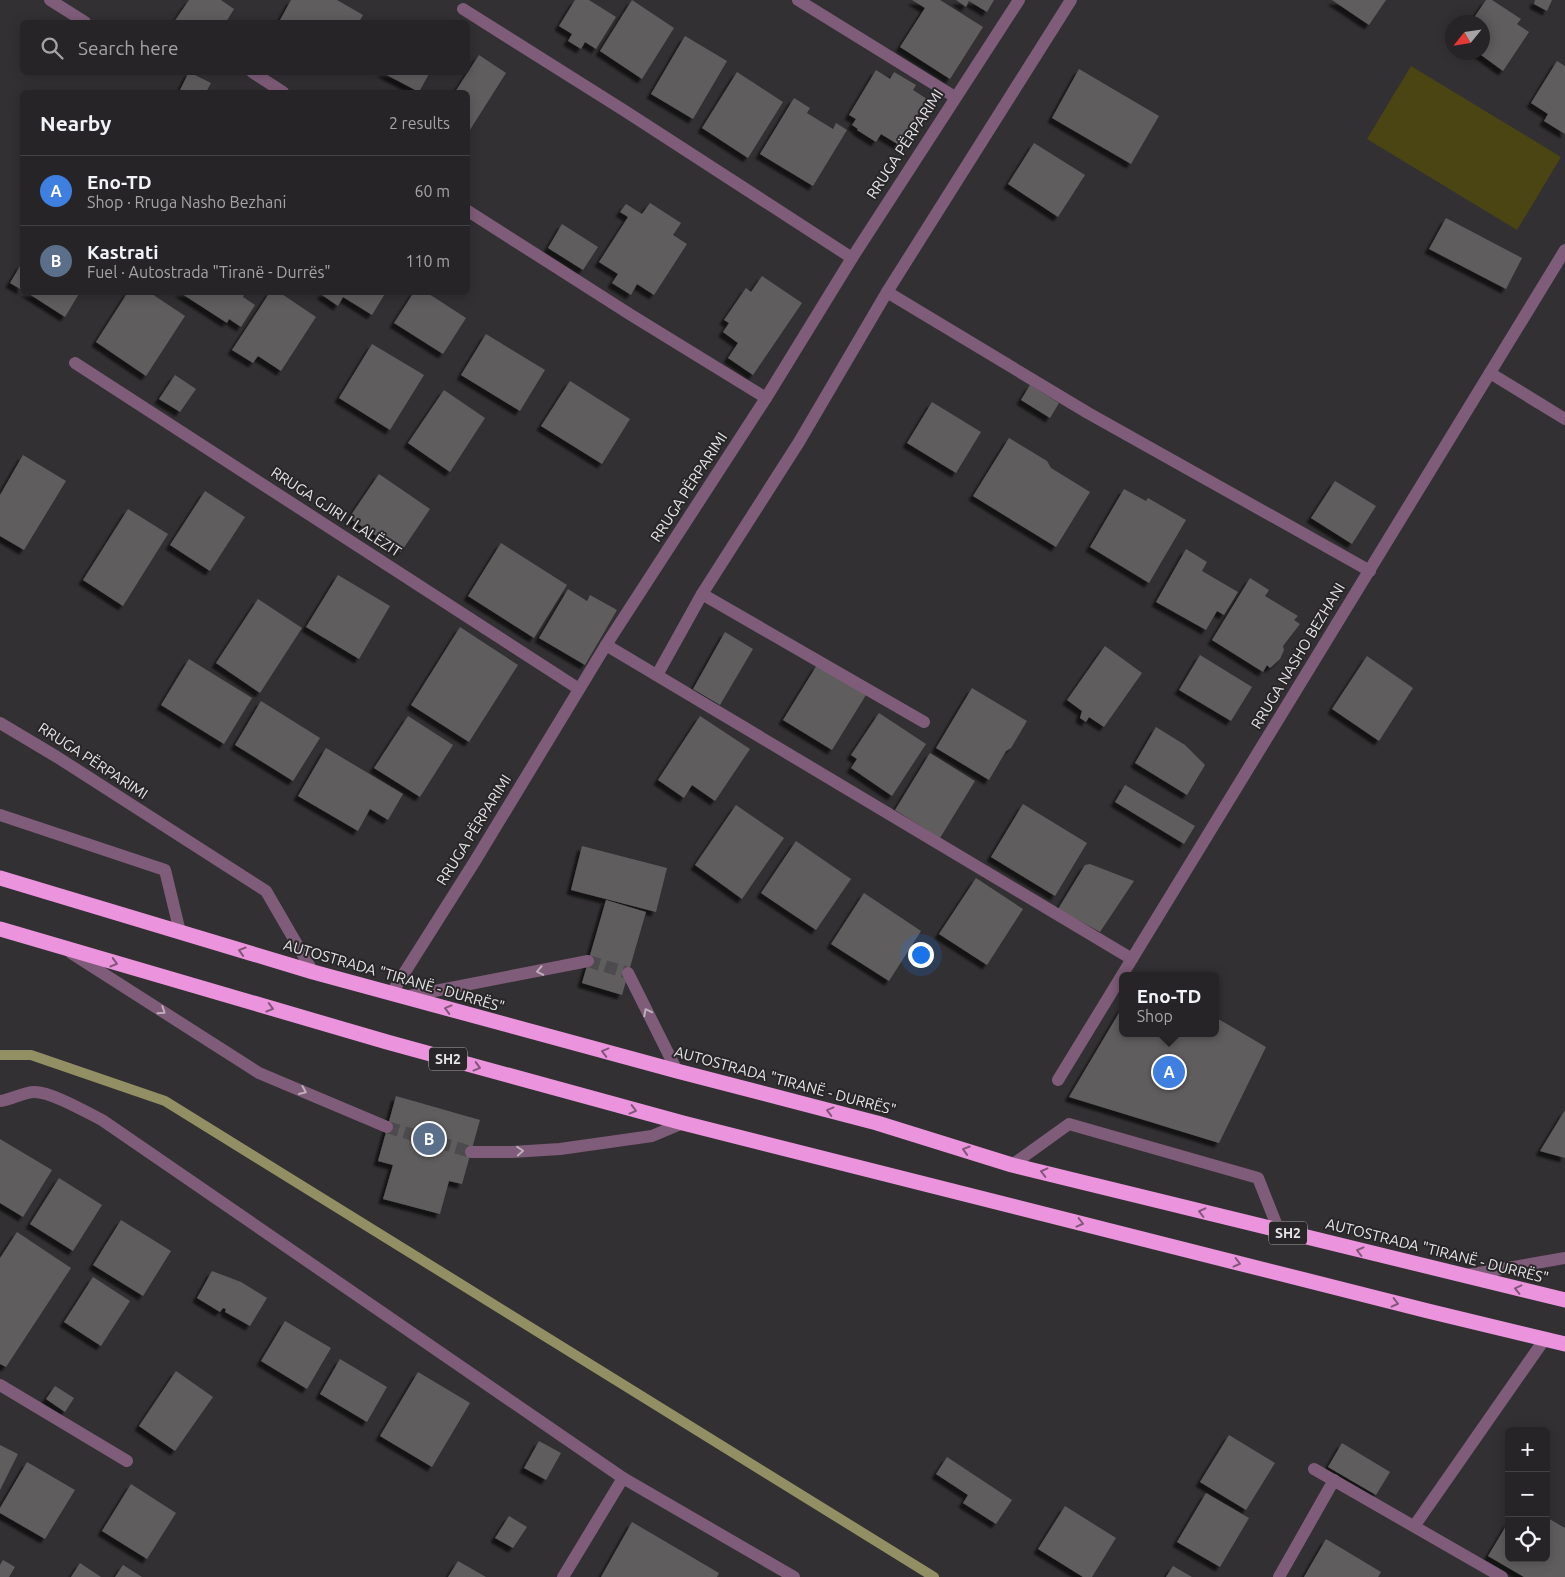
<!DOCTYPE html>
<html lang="en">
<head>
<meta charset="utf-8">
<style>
  :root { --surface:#262426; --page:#323032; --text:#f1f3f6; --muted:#a4a4a7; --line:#424143; --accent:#c7bb3c }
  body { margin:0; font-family:Ubuntu,sans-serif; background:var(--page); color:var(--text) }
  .controls { position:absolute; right:15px; bottom:15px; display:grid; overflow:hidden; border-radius:8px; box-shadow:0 2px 12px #0003 }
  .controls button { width:45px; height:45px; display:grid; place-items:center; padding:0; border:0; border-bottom:1px solid var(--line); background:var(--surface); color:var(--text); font:25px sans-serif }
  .compass { position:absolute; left:1445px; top:15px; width:45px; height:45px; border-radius:50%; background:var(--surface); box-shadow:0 2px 12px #0003; rotate:240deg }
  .you { position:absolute; left:920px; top:954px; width:18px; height:18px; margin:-12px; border:4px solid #fff; border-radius:50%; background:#1a73e8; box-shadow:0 0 0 8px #1a73e833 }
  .badge { display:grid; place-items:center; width:32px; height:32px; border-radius:50%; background:var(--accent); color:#fff; font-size:16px; font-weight:700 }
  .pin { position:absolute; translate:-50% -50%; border:2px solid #fff; box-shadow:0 1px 5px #0006 }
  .popup { position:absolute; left:1119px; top:972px; width:100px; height:65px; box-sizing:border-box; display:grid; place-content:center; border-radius:8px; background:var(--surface); filter:drop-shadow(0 1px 4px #0005); font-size:16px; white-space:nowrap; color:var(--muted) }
  .popup b { font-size:19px; color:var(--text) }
  .popup::after { content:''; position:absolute; left:50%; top:100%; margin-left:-10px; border:10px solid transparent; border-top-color:var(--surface) }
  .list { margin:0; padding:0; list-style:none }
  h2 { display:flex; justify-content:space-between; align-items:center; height:65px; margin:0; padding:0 20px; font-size:21px }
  h2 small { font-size:16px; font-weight:400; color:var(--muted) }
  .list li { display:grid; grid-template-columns:32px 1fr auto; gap:15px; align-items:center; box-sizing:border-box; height:70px; padding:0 20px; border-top:1px solid var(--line) }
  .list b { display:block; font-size:19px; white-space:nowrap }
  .list p { margin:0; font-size:16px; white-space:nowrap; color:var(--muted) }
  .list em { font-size:16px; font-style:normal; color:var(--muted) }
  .icon { flex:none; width:28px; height:28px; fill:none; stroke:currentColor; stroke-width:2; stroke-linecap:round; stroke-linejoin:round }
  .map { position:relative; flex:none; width:1565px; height:1577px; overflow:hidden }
  .search { position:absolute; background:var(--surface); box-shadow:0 2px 12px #0003; left:20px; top:20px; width:450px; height:55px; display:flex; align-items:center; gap:12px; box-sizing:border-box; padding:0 18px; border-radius:8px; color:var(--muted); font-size:19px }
  .panel { position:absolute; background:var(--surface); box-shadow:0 2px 12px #0003; left:20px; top:90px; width:450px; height:205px; border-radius:8px }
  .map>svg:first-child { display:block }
</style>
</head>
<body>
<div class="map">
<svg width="1565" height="1577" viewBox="0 0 1565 1577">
  <defs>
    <filter id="shadow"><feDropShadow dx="-4.5" dy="4.5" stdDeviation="1" flood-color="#0009"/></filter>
  </defs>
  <rect width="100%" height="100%" fill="#323032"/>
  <polygon fill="#4a4513" points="1411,66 1561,157 1517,230 1367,139"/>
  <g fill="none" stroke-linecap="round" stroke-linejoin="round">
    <polyline stroke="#938f65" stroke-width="10" points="0,1055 31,1055 165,1101 934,1577"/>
  </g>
  <g fill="#605d5f" filter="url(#shadow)">
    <polygon points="189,0 221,0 234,9 226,22 174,22"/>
    <polygon points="291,0 337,0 363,15 359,22 279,22"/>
    <polygon points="575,0 589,0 616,17 596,49 585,42 581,49 568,41 572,34 559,26"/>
    <polygon points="632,0 674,28 642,79 600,51"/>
    <polygon points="912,0 940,0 983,27 950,79 900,47 925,8"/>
    <polygon points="956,0 994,0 987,12 969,1 966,7"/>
    <polygon points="1332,0 1386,0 1369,25"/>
    <polygon points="1486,0 1492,0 1521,19 1517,24 1529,32 1503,71 1477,52 1482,52 1482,22 1471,22"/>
    <polygon points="1535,0 1552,0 1547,11 1534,4"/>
    <polygon points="685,36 727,61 693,119 651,94"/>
    <polygon points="479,55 506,73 468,133 468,92 455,92"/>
    <polygon points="1557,61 1565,66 1565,134 1544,121 1548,114 1531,103"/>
    <polygon points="1079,69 1159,116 1131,164 1052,118"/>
    <polygon points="876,70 890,79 894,72 916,85 913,90 927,99 899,145 881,134 876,142 857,130 858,129 852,125 856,119 849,115"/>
    <polygon points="189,72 211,83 206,92 179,92"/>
    <polygon points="381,72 430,72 419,92"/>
    <polygon points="737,72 783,102 748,158 702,128"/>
    <polygon points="794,98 810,108 807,113 833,129 836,123 847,130 813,186 760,154"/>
    <polygon points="1034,143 1085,175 1058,217 1008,184"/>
    <polygon points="650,203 681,223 673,235 687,244 654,295 637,284 631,295 612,283 618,274 599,262 628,217 620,212 626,204 642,214"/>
    <polygon points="1446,218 1522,258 1506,289 1429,249"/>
    <polygon points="562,224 598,247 583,270 548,248"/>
    <polygon points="22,263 22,290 10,283"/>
    <polygon points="762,276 802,303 753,375 728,358 738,343 723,332 729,323 724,320 746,288 751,292"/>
    <polygon points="26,292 80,292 65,317"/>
    <polygon points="128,292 149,292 185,316 146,376 96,342"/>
    <polygon points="179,292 245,292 243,297 255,305 241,327 229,319 227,323"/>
    <polygon points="270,292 279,292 316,317 281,371 258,356 253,363 232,350"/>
    <polygon points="323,292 386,292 372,315 343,297 338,306 322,295"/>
    <polygon points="414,292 426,292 466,318 443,354 394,323"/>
    <polygon points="486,334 545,370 520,411 461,375"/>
    <polygon points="372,344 424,375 390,430 339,398"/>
    <polygon points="175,375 196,389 180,412 159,399"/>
    <polygon points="570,381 630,419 602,464 541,426"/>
    <polygon points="1030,385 1059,403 1050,418 1021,400"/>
    <polygon points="444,390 485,418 450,472 408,443"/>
    <polygon points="932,402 981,432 956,473 907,443"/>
    <polygon points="1009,438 1047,461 1051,468 1090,492 1056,547 973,496"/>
    <polygon points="23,455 66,481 24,550 0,536 0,495"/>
    <polygon points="379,474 430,509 401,552 349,518"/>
    <polygon points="1335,481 1376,506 1352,544 1311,518"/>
    <polygon points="1124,489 1146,501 1148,498 1186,520 1149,583 1090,547"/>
    <polygon points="205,491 245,517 210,571 170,545"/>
    <polygon points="128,509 168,534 123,606 83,580"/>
    <polygon points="501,543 567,585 534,638 468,596"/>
    <polygon points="1186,549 1207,562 1202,571 1238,592 1224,615 1217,611 1206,630 1156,602"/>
    <polygon points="338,575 390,606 359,659 306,627"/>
    <polygon points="1250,578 1269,590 1265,596 1298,616 1294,620 1300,624 1283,646 1284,650 1280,659 1270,668 1267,665 1263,672 1212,640"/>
    <polygon points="568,589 587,601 590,595 617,610 585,665 539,638"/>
    <polygon points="258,599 302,628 260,693 216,663"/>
    <polygon points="460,627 518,665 469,742 411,705"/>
    <polygon points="725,632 753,649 720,705 693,689"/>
    <polygon points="1105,646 1142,673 1104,727 1089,717 1086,722 1080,718 1082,711 1067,700"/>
    <polygon points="1200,655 1252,687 1231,721 1179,690"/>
    <polygon points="1367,656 1413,688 1379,741 1332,709"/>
    <polygon points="189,659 252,698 224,744 161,705"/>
    <polygon points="817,665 866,695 832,750 783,720"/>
    <polygon points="972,688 1027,721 1011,748 1006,751 989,780 936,748"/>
    <polygon points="261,701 320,738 293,781 235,745"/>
    <polygon points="879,713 926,744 892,796 851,768 857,759 851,755"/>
    <polygon points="408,716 453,745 420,797 374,768"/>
    <polygon points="700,716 750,749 715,801 692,785 684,798 658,780"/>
    <polygon points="1156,727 1185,745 1205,765 1187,795 1135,763"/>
    <polygon points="326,748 403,794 388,820 370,809 358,831 298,796"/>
    <polygon points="930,753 975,781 940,838 895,810"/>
    <polygon points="1125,785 1195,826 1184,844 1115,802"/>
    <polygon points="1023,804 1087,843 1055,896 991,857"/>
    <polygon points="736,805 784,838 742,899 695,865"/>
    <polygon points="796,841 851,879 816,930 761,893"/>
    <polygon points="582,846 667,868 656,912 571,890"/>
    <polygon points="1090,864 1134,881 1100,932 1058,909 1085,865"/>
    <polygon points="976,878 1023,909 987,965 939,934"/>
    <polygon points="864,893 921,931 889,981 831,944"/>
    <polygon points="606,900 646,912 622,995 582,983"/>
    <polygon points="1123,1006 1123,1033 1215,1033 1215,1017 1266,1047 1219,1143 1069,1097"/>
    <polygon points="396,1096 480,1120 462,1184 449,1181 440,1214 383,1199 393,1165 378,1161"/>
    <polygon points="1565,1110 1565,1158 1540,1151"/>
    <polygon points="0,1139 52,1170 23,1217 0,1203"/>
    <polygon points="59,1178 102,1205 73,1251 30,1224"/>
    <polygon points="121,1220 171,1251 143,1296 93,1265"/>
    <polygon points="17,1232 71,1268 6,1367 0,1364 0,1258"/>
    <polygon points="212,1271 241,1282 267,1298 250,1326 225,1312 226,1309 223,1308 220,1312 197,1298"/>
    <polygon points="93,1277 130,1301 101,1346 64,1322"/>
    <polygon points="285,1321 331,1348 307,1389 261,1361"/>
    <polygon points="340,1359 387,1387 367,1422 320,1394"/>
    <polygon points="176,1371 213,1397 175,1451 139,1426"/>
    <polygon points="418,1372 470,1403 432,1467 380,1436"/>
    <polygon points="55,1386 74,1398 65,1412 46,1399"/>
    <polygon points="1229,1435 1275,1463 1246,1510 1200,1482"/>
    <polygon points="539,1441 561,1453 546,1480 524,1468"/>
    <polygon points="1342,1443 1390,1472 1376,1495 1328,1467"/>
    <polygon points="0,1445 18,1454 0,1490"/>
    <polygon points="947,1457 1012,1500 996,1524 963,1503 968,1495 936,1474"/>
    <polygon points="27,1462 75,1490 45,1539 0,1513 0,1508"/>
    <polygon points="131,1484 176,1513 147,1559 102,1531"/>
    <polygon points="1206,1493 1249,1518 1220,1567 1177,1542"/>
    <polygon points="1065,1506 1116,1538 1092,1577 1083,1577 1038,1549"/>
    <polygon points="509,1516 527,1527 513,1548 495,1538"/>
    <polygon points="1546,1517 1565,1528 1565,1577 1524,1577 1488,1556 1509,1521 1509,1558 1546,1558"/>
    <polygon points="632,1522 719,1573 717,1577 601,1577"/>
    <polygon points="1326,1539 1381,1572 1378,1577 1304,1577"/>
    <polygon points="3,1560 15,1567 9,1577 0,1577 0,1565"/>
    <polygon points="458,1561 486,1577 448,1577"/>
    <polygon points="80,1563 101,1577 71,1577"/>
    <polygon points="123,1565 142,1577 115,1577"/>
    <polygon points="1173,1566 1192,1577 1166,1577"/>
  </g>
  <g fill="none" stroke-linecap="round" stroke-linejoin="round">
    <g stroke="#4d4b4d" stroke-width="12" stroke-dasharray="12 6" stroke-linecap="butt">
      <polyline points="588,961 628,973"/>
      <polyline points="387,1127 471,1152"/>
    </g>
    <g stroke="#7f5c79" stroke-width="12">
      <polyline points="50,0 85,22"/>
      <polyline points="798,0 955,97"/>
      <polyline points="463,9 625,111 852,258"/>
      <polyline points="252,72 283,92"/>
      <polyline points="468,211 631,315 766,398"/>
      <polyline points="887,292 1088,413 1370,571"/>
      <polyline points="75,363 579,689"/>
      <polyline points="1490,373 1565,419"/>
      <polyline points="702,594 924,722"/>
      <polyline points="606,645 1132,959"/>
      <polyline points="657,675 702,594 799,442 887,292 1071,0"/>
      <polyline points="0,723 57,757 266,891 313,972"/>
      <polyline points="0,815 165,870 180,932"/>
      <polyline points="71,953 259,1073 387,1127"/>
      <polyline points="628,973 677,1071"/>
      <polyline points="391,994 475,861 606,645 766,398 852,258 1019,0"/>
      <polyline points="404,997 588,961"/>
      <polyline points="1058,1080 1565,250"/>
      <path d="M0,1101C11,1100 24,1092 34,1092C52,1092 86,1112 102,1120L623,1478L794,1577"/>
      <polyline points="471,1152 512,1152 560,1149 652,1136 683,1123"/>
      <polyline points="1012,1165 1069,1124 1258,1178 1279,1231"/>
      <polyline points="1467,1275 1565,1258"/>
      <polyline points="0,1385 127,1461"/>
      <polyline points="1314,1469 1502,1577"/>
      <polyline points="1415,1525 1544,1340"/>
      <polyline points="563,1577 623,1478"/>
      <polyline points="1279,1577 1334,1480"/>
    </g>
    <g stroke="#eb93dd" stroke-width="15">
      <polyline points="0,878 313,972 677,1071 877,1123 1012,1165 1565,1300"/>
      <polyline points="0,929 387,1042 683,1123 1428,1311 1565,1344"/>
    </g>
  </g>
  <defs><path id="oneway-chevron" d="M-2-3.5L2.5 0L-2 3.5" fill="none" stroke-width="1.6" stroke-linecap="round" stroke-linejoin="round" transform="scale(1.25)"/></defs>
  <g stroke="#805779">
    <use href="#oneway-chevron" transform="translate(242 951) rotate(-163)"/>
    <use href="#oneway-chevron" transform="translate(114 963) rotate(16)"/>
    <use href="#oneway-chevron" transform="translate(270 1008) rotate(16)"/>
    <use href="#oneway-chevron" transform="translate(448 1009) rotate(-165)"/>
    <use href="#oneway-chevron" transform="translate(605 1052) rotate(-165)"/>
    <use href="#oneway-chevron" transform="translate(477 1067) rotate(15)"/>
    <use href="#oneway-chevron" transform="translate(633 1110) rotate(15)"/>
    <use href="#oneway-chevron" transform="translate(830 1111) rotate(-165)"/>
    <use href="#oneway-chevron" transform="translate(966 1150) rotate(-163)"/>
    <use href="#oneway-chevron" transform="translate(1044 1172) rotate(-166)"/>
    <use href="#oneway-chevron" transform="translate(1202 1212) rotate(-166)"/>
    <use href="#oneway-chevron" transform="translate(1080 1223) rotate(14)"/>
    <use href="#oneway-chevron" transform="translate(1360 1251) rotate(-166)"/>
    <use href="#oneway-chevron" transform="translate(1237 1263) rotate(14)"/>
    <use href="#oneway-chevron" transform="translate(1518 1289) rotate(-167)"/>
    <use href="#oneway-chevron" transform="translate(1395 1303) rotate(14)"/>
  </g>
  <g stroke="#bdaeba">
    <use href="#oneway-chevron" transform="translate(540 971) rotate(169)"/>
    <use href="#oneway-chevron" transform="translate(162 1011) rotate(33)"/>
    <use href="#oneway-chevron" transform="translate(647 1012) rotate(-117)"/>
    <use href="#oneway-chevron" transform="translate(303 1091) rotate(23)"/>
    <use href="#oneway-chevron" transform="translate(520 1151) rotate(-4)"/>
  </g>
  <g text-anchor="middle" stroke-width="4" stroke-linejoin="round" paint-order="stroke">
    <g fill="#282628" stroke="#adacad" stroke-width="1">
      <rect x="429" y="1047.5" width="38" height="23" rx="4"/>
      <rect x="1269" y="1221.5" width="38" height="23" rx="4"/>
    </g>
    <g font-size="14" font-weight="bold" fill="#e6e5e6">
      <text x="448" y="1064">SH2</text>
      <text x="1288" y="1238">SH2</text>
    </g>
    <g font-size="15" fill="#e6e5e6" stroke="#282628">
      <text transform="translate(905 144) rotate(-57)" y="5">RRUGA PËRPARIMI</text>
      <text transform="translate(689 487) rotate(-57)" y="5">RRUGA PËRPARIMI</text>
      <text transform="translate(336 512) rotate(33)" y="5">RRUGA GJIRI I LALËZIT</text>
      <text transform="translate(1298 656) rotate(-59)" y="5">RRUGA NASHO BEZHANI</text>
      <text transform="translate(93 761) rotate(33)" y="5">RRUGA PËRPARIMI</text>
      <text transform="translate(474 830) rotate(-58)" y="5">RRUGA PËRPARIMI</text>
      <text transform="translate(394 976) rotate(16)" y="5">AUTOSTRADA "TIRANË - DURRËS"</text>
      <text transform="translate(785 1081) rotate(15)" y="5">AUTOSTRADA "TIRANË - DURRËS"</text>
      <text transform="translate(1437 1251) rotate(14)" y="5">AUTOSTRADA "TIRANË - DURRËS"</text>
    </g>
  </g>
</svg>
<div class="controls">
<button>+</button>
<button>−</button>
<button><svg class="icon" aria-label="locate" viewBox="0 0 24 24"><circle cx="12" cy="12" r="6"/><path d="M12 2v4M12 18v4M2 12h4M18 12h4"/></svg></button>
</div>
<svg class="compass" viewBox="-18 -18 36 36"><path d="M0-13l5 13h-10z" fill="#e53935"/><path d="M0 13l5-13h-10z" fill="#a4a4a7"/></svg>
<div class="you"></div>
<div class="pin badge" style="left:1169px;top:1072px;background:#3f7fe0">A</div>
<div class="popup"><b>Eno-TD</b>Shop</div>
<div class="pin badge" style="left:429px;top:1139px;background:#5c6f8a">B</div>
<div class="search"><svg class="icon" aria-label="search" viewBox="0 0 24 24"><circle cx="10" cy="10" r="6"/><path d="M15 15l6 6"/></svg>Search here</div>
<section class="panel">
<h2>Nearby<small>2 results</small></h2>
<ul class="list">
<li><span class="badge" style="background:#3f7fe0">A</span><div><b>Eno-TD</b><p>Shop · Rruga Nasho Bezhani</p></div><em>60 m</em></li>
<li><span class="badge" style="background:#5c6f8a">B</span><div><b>Kastrati</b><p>Fuel · Autostrada &quot;Tiranë - Durrës&quot;</p></div><em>110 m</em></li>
</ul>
</section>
</div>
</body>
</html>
